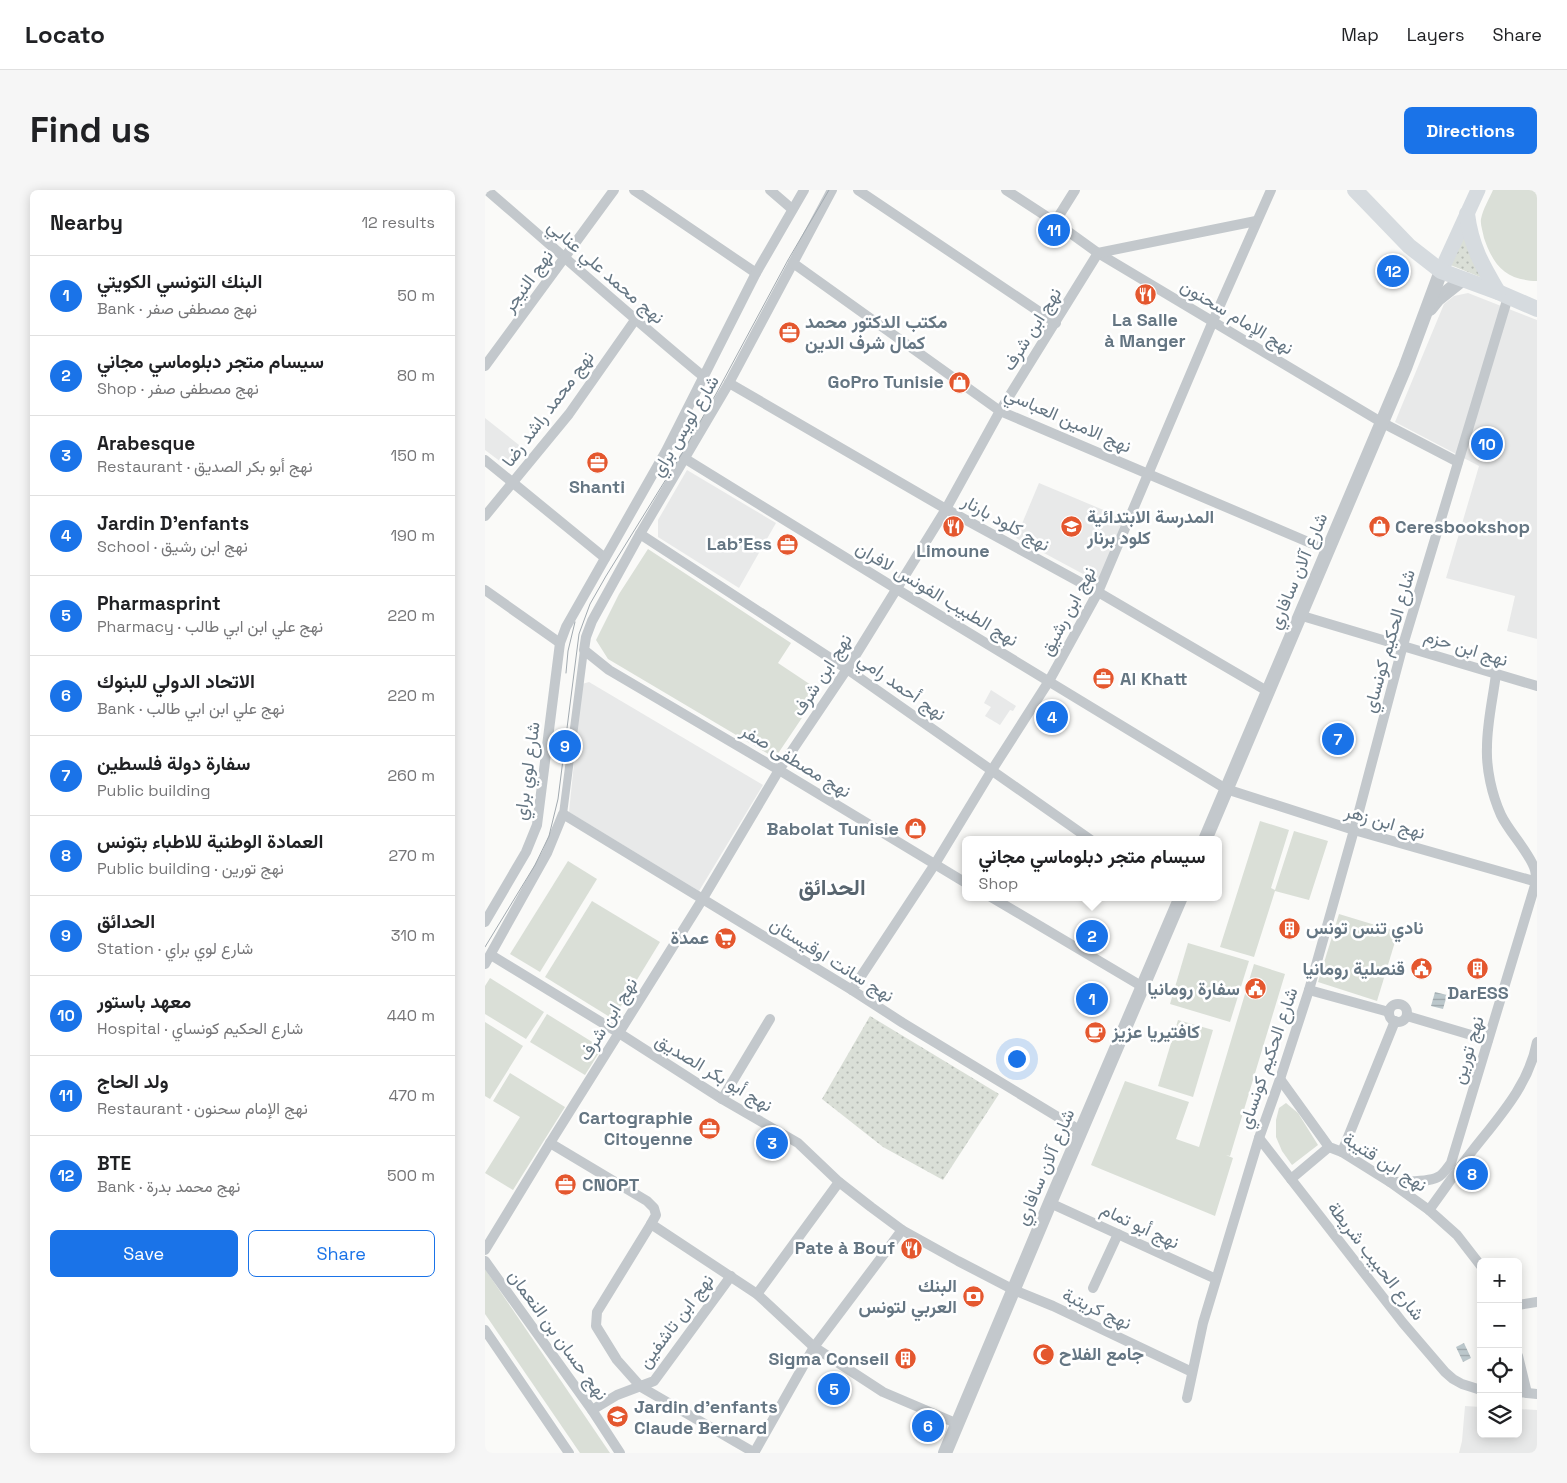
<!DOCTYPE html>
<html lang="en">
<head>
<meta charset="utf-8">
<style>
  :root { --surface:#fff; --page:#f6f6f6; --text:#202124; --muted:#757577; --line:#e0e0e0; --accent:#1a73e8 }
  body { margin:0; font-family:"Space Grotesk",Vazirmatn,sans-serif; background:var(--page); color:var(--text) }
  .controls { position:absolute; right:15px; bottom:15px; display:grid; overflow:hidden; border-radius:8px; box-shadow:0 2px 12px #0003 }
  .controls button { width:45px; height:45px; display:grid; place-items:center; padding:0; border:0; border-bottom:1px solid var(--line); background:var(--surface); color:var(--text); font:25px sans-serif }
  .you { position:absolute; left:531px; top:868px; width:18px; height:18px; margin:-12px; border:4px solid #fff; border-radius:50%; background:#1a73e8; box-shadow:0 0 0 8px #1a73e833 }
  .badge { display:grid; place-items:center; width:32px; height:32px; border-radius:50%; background:var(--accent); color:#fff; font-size:16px; font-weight:700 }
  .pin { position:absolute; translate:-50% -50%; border:2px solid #fff; box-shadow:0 1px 5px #0006 }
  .popup { position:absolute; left:477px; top:646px; width:260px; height:65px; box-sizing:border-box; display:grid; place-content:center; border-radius:8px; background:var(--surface); filter:drop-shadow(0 1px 4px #0005); font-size:16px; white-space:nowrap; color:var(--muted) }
  .popup b { font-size:19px; color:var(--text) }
  .popup::after { content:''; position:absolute; left:50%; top:100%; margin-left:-10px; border:10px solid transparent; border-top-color:var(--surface) }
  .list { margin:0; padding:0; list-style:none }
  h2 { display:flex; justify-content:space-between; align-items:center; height:65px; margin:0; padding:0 20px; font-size:21px }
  h2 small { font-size:16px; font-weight:400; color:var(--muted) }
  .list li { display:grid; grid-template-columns:32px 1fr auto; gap:15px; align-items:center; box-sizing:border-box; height:80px; padding:0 20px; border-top:1px solid var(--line) }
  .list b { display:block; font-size:19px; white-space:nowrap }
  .list p { margin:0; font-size:16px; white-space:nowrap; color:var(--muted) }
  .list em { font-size:16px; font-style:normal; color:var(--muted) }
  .actions { display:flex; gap:10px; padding:15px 20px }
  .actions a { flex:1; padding:11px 0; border:1px solid var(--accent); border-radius:8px; text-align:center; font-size:18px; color:var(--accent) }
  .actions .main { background:var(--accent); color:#fff }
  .icon { flex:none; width:28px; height:28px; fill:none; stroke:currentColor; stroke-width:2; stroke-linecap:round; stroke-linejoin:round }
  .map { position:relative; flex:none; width:1052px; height:1263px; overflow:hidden; border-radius:8px }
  header { display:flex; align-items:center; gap:30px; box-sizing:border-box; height:70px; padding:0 25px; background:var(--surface); border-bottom:1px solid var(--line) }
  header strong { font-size:24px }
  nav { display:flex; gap:28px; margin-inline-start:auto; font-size:18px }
  .intro { display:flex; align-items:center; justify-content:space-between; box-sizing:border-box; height:120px; padding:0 30px }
  h1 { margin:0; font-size:35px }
  .button { padding:12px 22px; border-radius:8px; background:var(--accent); color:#fff; font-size:18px; font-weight:700 }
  main { display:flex; gap:30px; padding:0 30px }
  aside { flex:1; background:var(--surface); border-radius:8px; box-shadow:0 2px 12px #0003 }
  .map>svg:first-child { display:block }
</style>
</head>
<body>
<header>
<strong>Locato</strong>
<nav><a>Map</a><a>Layers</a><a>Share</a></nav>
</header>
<div class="intro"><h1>Find us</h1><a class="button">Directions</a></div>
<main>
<aside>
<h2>Nearby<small>12 results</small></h2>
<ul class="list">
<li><span class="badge">1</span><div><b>البنك التونسي الكويتي</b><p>Bank · نهج مصطفى صفر</p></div><em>50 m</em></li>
<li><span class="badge">2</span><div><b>سيسام متجر دبلوماسي مجاني</b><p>Shop · نهج مصطفى صفر</p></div><em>80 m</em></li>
<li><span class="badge">3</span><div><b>Arabesque</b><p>Restaurant · نهج أبو بكر الصديق</p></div><em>150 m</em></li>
<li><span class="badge">4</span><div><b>Jardin D'enfants</b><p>School · نهج ابن رشيق</p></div><em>190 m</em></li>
<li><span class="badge">5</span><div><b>Pharmasprint</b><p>Pharmacy · نهج علي ابن ابي طالب</p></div><em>220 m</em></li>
<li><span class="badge">6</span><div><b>الاتحاد الدولي للبنوك</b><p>Bank · نهج علي ابن ابي طالب</p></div><em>220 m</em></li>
<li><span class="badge">7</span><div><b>سفارة دولة فلسطين</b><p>Public building</p></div><em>260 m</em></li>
<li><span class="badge">8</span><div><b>العمادة الوطنية للاطباء بتونس</b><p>Public building · نهج تورين</p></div><em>270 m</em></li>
<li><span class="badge">9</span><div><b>الحدائق</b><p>Station · شارع لوي براي</p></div><em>310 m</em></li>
<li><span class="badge">10</span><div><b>معهد باستور</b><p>Hospital · شارع الحكيم كونساي</p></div><em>440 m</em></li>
<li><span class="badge">11</span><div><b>ولد الحاج</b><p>Restaurant · نهج الإمام سحنون</p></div><em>470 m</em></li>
<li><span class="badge">12</span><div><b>BTE</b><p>Bank · نهج محمد بدرة</p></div><em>500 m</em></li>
</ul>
<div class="actions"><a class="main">Save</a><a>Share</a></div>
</aside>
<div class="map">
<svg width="1052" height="1263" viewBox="0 0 1052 1263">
  <defs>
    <pattern id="grass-dots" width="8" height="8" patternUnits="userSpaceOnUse" patternTransform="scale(1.25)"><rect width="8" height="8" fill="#dadfd7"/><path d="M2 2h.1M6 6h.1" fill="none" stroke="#b4b9b4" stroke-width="1.8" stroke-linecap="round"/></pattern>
    <pattern id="water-rules" width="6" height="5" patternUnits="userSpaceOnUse" patternTransform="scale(1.25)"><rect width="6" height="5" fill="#bbc7cb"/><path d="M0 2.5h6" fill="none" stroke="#9ca6aa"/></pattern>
  </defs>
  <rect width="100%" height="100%" fill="#fafaf8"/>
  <g fill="#e8e9e9">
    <polygon points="983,103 1052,130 1052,449 1022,441 1030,406 961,388 994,276 910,232 959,114 969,106"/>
    <polygon points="0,228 39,259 24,278 0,260"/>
    <polygon points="202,280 291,333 254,398 173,347 173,330"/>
    <polygon points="554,293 640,329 613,392 531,348"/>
    <polygon points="104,492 278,595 214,701 84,622 97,494"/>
    <polygon points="506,500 531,516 528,521 525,520 515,535 500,526 506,517 499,513"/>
    <polygon points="564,509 584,522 569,544 550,532"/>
    <polygon points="980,1216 996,1217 996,1244 1033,1244 1033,1219 1052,1220 1052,1263 974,1263 977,1251"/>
  </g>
  <g fill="url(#grass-dots)">
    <polygon points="980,37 1000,89 963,74"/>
    <polygon points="385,826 514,904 458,990 398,957 337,909"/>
  </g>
  <g fill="#dadfd7">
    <path d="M1008,0H1052V91C1021,90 1009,77 999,48C998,42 995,34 996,29C998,19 1004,9 1008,0Z"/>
    <polygon points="163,359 306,453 293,473 335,501 290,568 123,469 111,450 134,404"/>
    <polygon points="775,631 804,640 786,698 790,700 809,641 843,651 824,710 790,701 769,767 735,757"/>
    <polygon points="83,671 112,689 55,782 25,764"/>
    <polygon points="107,711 175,752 128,829 60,787"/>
    <polygon points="854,724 913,742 892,811 833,792"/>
    <polygon points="703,753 764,771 745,832 685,814"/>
    <polygon points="769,774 800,784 745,966 741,965 748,968 730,1026 606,975 640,891 704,912 691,949 714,957"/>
    <polygon points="5,788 59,822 41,849 0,824 0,796"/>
    <polygon points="62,824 117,858 100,885 45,852"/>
    <polygon points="693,830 728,840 708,907 673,896"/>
    <polygon points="0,832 38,856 5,909 0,906"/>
    <polygon points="25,883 80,917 28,1000 0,983 35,927 8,911"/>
    <polygon points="801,913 813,923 833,955 807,975 797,961 791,947 791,930 794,918"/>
    <polygon points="0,1079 125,1263 95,1263 0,1124"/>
  </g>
  <g fill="url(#water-rules)">
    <polygon points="950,802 962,805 958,819 946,816"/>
    <polygon points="979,1153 986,1168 978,1172 971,1157"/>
  </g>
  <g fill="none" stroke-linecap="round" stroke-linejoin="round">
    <polyline stroke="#c3c8cc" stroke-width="8" points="78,624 99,460"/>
    <g stroke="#c3c8cc" stroke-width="10">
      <path d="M2,0C74,62 145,126 219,187"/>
      <polyline points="149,0 271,83"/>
      <polyline points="285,0 307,19"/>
      <polyline points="347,0 244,193 155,344 107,431 101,447 99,460 124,480 294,580 481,693"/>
      <polyline points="373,0 571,133"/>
      <polyline points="521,0 570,32 613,63 896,232 973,272"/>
      <polyline points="570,32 590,0"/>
      <polyline points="308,73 515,221 842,360"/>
      <polyline points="0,176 129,0"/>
      <polyline points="244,193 461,319 613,402 782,501"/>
      <polyline points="199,268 410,398 741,599 869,640 1052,692"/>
      <polyline points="0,270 120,368"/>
      <polyline points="0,326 84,224 150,130"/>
      <polyline points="155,344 362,479 606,650"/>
      <polyline points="0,400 75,453"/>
      <polyline points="814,425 1052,496"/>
      <polyline points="506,707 658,797"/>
      <polyline points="0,732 41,662 52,635 75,453 81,437 181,261 271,83 319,0"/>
      <polyline points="6,765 134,843 237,909 313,953 354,992 386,1017 417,1040 473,1071 529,1100 568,1116 707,1182"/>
      <polyline points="0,774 62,663 78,624 367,800 418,833 596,941"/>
      <polyline points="367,800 450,674 507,580 564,491 613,402 728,131 786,0"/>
      <polyline points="824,800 904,822"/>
      <circle cx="913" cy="823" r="9"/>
      <polyline points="922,826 1003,850"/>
      <polyline points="795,889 844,957 857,962 905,992 944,1020 972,1045 996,1076"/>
      <polyline points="237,909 285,829"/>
      <polyline points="774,948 918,1133 960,1182 968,1189 977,1194 996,1200"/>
      <polyline points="65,953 162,1011 169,1018 171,1025 166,1034 272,1104 329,1157 398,1202 473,1234"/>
      <polyline points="857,962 910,831"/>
      <polyline points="806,989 844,957"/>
      <path d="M905,992C918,991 942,993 953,987C959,984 962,978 966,973L1051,692C1051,688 1051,684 1050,680C1045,663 1024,642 1016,625C1007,605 1001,579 1002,557C1002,533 1008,508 1011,484"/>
      <polyline points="565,1013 731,1089"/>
      <path d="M944,1020C959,1000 972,980 988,960C1014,927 1044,895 1052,852"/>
      <polyline points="166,1034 112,1122 111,1136 132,1170 156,1197 270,1263"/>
      <polyline points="0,1060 65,953 217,710 294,580 362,479 461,319 515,221 613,63 771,31"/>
      <polyline points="0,1071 107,1220 135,1263"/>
      <polyline points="608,1098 633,1044"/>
      <polyline points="272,1104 354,992"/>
      <polyline points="1033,1115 1052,1112"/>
      <polyline points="0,1140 84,1263"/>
      <polyline points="1033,1166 1042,1203"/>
      <polyline points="1033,1202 1052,1204"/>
      <polyline points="702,1208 718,1133 774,948 795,889 824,800 869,640 918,455 1023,107"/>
      <polyline points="107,1220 132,1205 169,1191 246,1086"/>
      <polyline points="269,1263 329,1157 417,1040"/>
    </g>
    <g stroke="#c3c8cc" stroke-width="14">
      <polyline points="945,119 953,109 978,89"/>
      <polyline points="720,650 920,178 956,81"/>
      <polyline points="460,1263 565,1013 696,707"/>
    </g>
    <polyline stroke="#d6dbdf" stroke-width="15" points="956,81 993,0"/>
    <g stroke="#d6dbdf" stroke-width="16">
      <polyline points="870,0 924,56 956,81 1013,102 1052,119"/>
      <path d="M982,24C986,56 997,75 1013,102"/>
    </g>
    <g stroke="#a2aab0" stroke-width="1">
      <polyline points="81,483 83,461 90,432"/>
      <polyline points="0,757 50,675 64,646 73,609 94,444 105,414 121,386 196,265 231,204 303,70 344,0"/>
    </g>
  </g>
  <defs>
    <symbol id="restaurant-disc" viewBox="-11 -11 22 22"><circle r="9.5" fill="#e4572e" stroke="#fff"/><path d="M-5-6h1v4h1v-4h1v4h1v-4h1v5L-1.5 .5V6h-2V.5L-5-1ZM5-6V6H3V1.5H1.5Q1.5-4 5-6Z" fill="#fff"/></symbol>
    <symbol id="office-disc" viewBox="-11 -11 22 22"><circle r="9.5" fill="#e4572e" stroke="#fff"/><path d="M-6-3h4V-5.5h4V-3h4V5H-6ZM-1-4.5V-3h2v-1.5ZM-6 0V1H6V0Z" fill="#fff"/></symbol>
    <symbol id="shop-disc" viewBox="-11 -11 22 22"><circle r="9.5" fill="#e4572e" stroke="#fff"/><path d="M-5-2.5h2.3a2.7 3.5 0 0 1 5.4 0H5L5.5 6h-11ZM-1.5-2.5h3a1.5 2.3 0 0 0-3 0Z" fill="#fff"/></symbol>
    <symbol id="school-disc" viewBox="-11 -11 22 22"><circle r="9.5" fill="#e4572e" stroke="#fff"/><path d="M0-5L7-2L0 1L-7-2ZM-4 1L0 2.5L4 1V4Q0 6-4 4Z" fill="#fff"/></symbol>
    <symbol id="building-disc" viewBox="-11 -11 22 22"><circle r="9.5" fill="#e4572e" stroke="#fff"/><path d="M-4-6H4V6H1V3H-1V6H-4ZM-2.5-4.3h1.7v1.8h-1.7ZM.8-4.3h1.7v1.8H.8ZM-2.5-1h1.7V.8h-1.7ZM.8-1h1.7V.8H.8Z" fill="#fff"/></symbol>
    <symbol id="supermarket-disc" viewBox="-11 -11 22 22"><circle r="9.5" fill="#e4572e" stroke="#fff"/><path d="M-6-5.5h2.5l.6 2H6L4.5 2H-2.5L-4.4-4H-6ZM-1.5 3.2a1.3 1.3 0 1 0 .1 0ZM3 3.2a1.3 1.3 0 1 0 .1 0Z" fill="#fff"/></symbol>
    <symbol id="civic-disc" viewBox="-11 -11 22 22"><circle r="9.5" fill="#e4572e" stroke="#fff"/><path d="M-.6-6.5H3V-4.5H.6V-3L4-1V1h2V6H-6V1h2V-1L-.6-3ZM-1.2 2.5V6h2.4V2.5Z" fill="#fff"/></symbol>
    <symbol id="cafe-disc" viewBox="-11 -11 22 22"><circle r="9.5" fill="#e4572e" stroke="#fff"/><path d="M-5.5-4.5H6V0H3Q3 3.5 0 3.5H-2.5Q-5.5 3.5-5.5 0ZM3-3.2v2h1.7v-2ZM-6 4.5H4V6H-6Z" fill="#fff"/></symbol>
    <symbol id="bank-disc" viewBox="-11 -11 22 22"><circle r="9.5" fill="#e4572e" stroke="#fff"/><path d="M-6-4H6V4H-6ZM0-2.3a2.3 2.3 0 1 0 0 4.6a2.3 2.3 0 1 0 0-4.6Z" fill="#fff"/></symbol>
    <symbol id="mosque-disc" viewBox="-11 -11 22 22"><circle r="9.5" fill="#e4572e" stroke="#fff"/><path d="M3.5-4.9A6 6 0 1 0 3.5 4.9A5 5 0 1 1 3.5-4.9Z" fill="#fff"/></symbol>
  </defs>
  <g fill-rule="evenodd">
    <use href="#restaurant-disc" x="648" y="92" width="25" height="25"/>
    <use href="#office-disc" x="292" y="130" width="25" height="25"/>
    <use href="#shop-disc" x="462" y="180" width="25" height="25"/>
    <use href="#office-disc" x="100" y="260" width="25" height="25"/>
    <use href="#restaurant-disc" x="456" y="324" width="25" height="25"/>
    <use href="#school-disc" x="574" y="324" width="25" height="25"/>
    <use href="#shop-disc" x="882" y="324" width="25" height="25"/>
    <use href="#office-disc" x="290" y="342" width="25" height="25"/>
    <use href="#office-disc" x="606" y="476" width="25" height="25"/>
    <use href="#shop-disc" x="418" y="626" width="25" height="25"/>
    <use href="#building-disc" x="792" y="726" width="25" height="25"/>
    <use href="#supermarket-disc" x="228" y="736" width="25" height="25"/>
    <use href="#building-disc" x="980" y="766" width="25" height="25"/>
    <use href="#civic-disc" x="924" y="766" width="25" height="25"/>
    <use href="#civic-disc" x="758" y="786" width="25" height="25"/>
    <use href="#cafe-disc" x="598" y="830" width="25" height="25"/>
    <use href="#office-disc" x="212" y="926" width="25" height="25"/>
    <use href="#office-disc" x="68" y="982" width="25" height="25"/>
    <use href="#restaurant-disc" x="414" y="1046" width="25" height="25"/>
    <use href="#bank-disc" x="476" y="1094" width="25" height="25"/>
    <use href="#mosque-disc" x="546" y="1152" width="25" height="25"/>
    <use href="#building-disc" x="408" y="1156" width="25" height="25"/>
    <use href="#school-disc" x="120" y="1214" width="25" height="25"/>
  </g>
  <g text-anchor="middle" stroke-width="5" stroke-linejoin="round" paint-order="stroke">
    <g font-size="18" fill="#657683" stroke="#fff">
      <text transform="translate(121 82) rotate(41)" y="6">نهج محمد علي عنابي</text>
      <text transform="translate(43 91) rotate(-54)" y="6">نهج النيجر</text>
      <text transform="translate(752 127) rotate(31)" y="6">نهج الإمام سحنون</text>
      <text transform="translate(547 139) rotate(-58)" y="6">نهج ابن شرف</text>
      <text transform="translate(63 219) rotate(-53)" y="6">نهج محمد راشد رضا</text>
      <text transform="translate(583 230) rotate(24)" y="6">نهج الامين العباسي</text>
      <text transform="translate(200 236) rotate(-59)" y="6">شارع لويس براي</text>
      <text transform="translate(521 333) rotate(29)" y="6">نهج كلود بارنار</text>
      <text transform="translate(813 381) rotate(-67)" y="6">شارع آلان سافاري</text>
      <text transform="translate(452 404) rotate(31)" y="6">نهج الطبيب الفونس لافران</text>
      <text transform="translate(583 421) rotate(-62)" y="6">نهج ابن رشيق</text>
      <text transform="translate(904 451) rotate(-74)" y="6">شارع الحكيم كونساي</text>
      <text transform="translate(981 458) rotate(17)" y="6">نهج ابن حزم</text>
      <text transform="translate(337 485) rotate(-57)" y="6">نهج ابن شرف</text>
      <text transform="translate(417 497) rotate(35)" y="6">نهج أحمد رامي</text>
      <text transform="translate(311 571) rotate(31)" y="6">نهج مصطفى صفر</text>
      <text transform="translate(42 581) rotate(-82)" y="6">شارع لوي براي</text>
      <text transform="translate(900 632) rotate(16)" y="6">نهج ابن زهر</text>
      <text transform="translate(347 770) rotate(32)" y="6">نهج سانت اوقيستان</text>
      <text transform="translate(123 829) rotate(-58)" y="6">نهج ابن شرف</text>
      <text transform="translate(983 860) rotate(-73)" y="6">نهج تورين</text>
      <text transform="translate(783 868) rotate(-71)" y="6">شارع الحكيم كونساي</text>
      <text transform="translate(229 883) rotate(31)" y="6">نهج أبو بكر الصديق</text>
      <text transform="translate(900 972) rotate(32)" y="6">نهج ابن قتيبة</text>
      <text transform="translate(560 977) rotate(-67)" y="6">شارع آلان سافاري</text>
      <text transform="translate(655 1036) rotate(25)" y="6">نهج أبو تمام</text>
      <text transform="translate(891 1071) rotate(52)" y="6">شارع الحبيب شريطة</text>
      <text transform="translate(612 1119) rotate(25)" y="6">نهج كريتبة</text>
      <text transform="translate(191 1131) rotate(-53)" y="6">نهج ابن تاشفين</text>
      <text transform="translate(73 1145) rotate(54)" y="6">نهج حسان بن النعمان</text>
    </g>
    <g font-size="18" font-weight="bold" fill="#657683" stroke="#fff" text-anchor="end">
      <text x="660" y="136" text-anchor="middle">La Salle<tspan x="660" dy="21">à Manger</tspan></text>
      <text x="320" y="138" text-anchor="start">مكتب الدكتور محمد<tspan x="320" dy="21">كمال شرف الدين</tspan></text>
      <text x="459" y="198">GoPro Tunisie</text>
      <text x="112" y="303" text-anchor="middle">Shanti</text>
      <text x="602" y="333" text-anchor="start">المدرسة الابتدائية<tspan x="602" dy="21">كلود برنار</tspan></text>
      <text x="910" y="343" text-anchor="start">Ceresbookshop</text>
      <text x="287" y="360">Lab'Ess</text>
      <text x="468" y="367" text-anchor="middle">Limoune</text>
      <text x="635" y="495" text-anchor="start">Al Khatt</text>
      <text x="414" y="645">Babolat Tunisie</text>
      <text x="821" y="744" text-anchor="start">نادي تنس تونس</text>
      <text x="224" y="754">عمدة</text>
      <text x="920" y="785">قنصلية رومانيا</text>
      <text x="755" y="805">سفارة رومانيا</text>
      <text x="993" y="809" text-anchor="middle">DarESS</text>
      <text x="627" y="848" text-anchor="start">كافتيريا عزيز</text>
      <text x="208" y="934">Cartographie<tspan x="208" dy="21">Citoyenne</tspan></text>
      <text x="97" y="1001" text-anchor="start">CNOPT</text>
      <text x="410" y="1064">Pate à Bouf</text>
      <text x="472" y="1102">البنك<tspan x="472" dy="21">العربي لتونس</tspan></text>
      <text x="574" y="1170" text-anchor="start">جامع الفلاح</text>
      <text x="404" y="1175">Sigma Conseil</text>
      <text x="149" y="1223" text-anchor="start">Jardin d'enfants<tspan x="149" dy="21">Claude Bernard</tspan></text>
    </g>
    <g font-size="22" font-weight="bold" fill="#57646e" stroke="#fff">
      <text x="347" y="705">الحدائق</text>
    </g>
  </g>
</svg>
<div class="controls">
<button>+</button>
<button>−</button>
<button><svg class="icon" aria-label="locate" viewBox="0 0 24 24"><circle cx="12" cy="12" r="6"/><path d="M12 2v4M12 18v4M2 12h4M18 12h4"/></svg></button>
<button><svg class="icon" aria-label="layers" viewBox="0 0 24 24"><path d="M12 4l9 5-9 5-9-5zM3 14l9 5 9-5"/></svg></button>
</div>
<div class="you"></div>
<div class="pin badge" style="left:607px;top:809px">1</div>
<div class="pin badge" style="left:607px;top:746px">2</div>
<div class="popup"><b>سيسام متجر دبلوماسي مجاني</b>Shop</div>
<div class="pin badge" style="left:287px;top:953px">3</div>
<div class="pin badge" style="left:567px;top:527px">4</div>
<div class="pin badge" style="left:349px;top:1199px">5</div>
<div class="pin badge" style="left:443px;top:1236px">6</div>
<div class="pin badge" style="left:853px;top:549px">7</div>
<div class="pin badge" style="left:987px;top:984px">8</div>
<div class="pin badge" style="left:80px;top:556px">9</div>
<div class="pin badge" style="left:1002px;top:254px">10</div>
<div class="pin badge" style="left:569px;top:40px">11</div>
<div class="pin badge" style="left:908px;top:81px">12</div>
</div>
</main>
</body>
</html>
